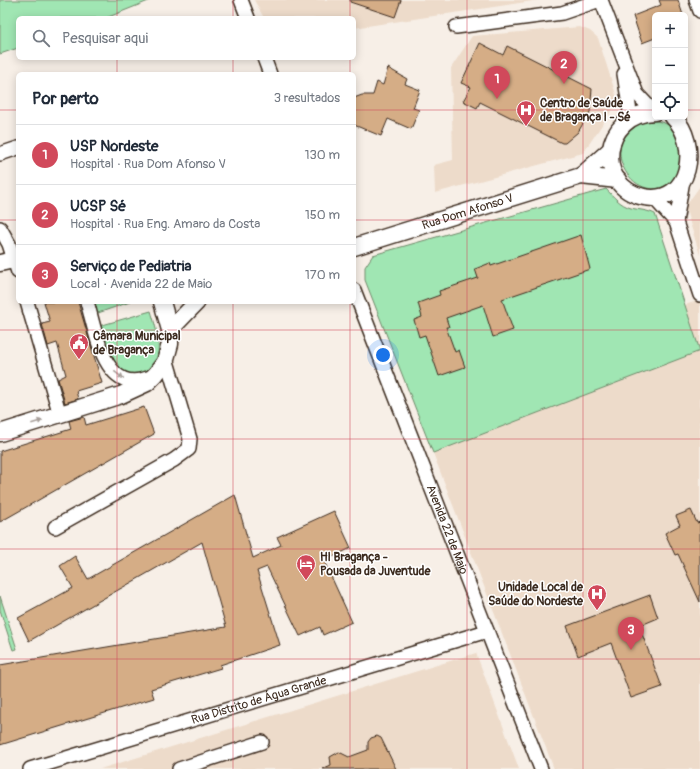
<!DOCTYPE html>
<html lang="pt">
<head>
<meta charset="utf-8">
<style>
  :root { --surface:#fff; --page:#f6f6f7; --text:#1f2937; --muted:#747a83; --line:#e0e1e3; --accent:#d1495b }
  body { margin:0; font-family:Pangolin,sans-serif; background:var(--page); color:var(--text) }
  .controls { position:absolute; right:12px; top:12px; display:grid; overflow:hidden; border-radius:6px; box-shadow:0 2px 10px #0003 }
  .controls button { width:36px; height:36px; display:grid; place-items:center; padding:0; border:0; border-bottom:1px solid var(--line); background:var(--surface); color:var(--text); font:20px sans-serif }
  .you { position:absolute; left:383px; top:355px; width:14px; height:14px; margin:-10px; border:3px solid #fff; border-radius:50%; background:#1a73e8; box-shadow:0 0 0 6px #1a73e833 }
  .badge { display:grid; place-items:center; width:26px; height:26px; border-radius:50%; background:var(--accent); color:#fff; font-size:13px; font-weight:700 }
  .pin { position:absolute; translate:-50% -33px; filter:drop-shadow(0 1px 2px #0008) }
  .pin::after { content:''; position:absolute; top:21px; width:14px; height:12px; background:inherit; clip-path:polygon(0 0,100% 0,50% 100%) }
  .list { margin:0; padding:0; list-style:none }
  h2 { display:flex; justify-content:space-between; align-items:center; height:52px; margin:0; padding:0 16px; font-size:17px }
  h2 small { font-size:13px; font-weight:400; color:var(--muted) }
  .list li { display:grid; grid-template-columns:26px 1fr auto; gap:12px; align-items:center; box-sizing:border-box; height:60px; padding:0 16px; border-top:1px solid var(--line) }
  .list b { display:block; font-size:15px; white-space:nowrap }
  .list p { margin:0; font-size:13px; white-space:nowrap; color:var(--muted) }
  .list em { font-size:13px; font-style:normal; color:var(--muted) }
  .icon { flex:none; width:22px; height:22px; fill:none; stroke:currentColor; stroke-width:2; stroke-linecap:round; stroke-linejoin:round }
  .map { position:relative; flex:none; width:700px; height:769px; overflow:hidden }
  .search { position:absolute; background:var(--surface); box-shadow:0 2px 10px #0003; left:16px; top:16px; width:340px; height:44px; display:flex; align-items:center; gap:10px; box-sizing:border-box; padding:0 14px; border-radius:6px; color:var(--muted); font-size:15px }
  .panel { position:absolute; background:var(--surface); box-shadow:0 2px 10px #0003; left:16px; top:72px; width:340px; height:232px; border-radius:6px }
  .map>svg:first-child { display:block }
</style>
</head>
<body>
<div class="map">
<svg width="700" height="769" viewBox="0 0 700 769">
  <rect width="100%" height="100%" fill="#f7efe7"/>
  <filter id="ink" filterUnits="userSpaceOnUse"><feTurbulence type="fractalNoise" baseFrequency=".025" numOctaves="2"/><feDisplacementMap in="SourceGraphic" scale="8" xChannelSelector="R" yChannelSelector="G"/><feConvolveMatrix kernelMatrix="1 2 1 2 8 2 1 2 1" color-interpolation-filters="sRGB"/></filter>
  <g filter="url(#ink)">
    <g fill="#eddbca">
      <polygon points="254,0 539,0 354,28 354,18 264,18"/>
      <polygon points="580,27 590,31 598,38 618,101 583,153 435,193 434,165 453,160 451,68 472,36"/>
      <polygon points="700,186 700,255 685,207"/>
      <polygon points="700,300 700,350 685,305"/>
      <polygon points="700,351 700,769 554,769 433,453"/>
      <polygon points="476,653 519,769 100,769"/>
    </g>
    <g fill="#a0e6b3" stroke="#6e8868">
      <polygon points="0,0 151,0 106,18 18,18 18,48 0,54"/>
      <path d="M651,120C682,124 681,139 685,165C681,171 677,179 672,182C634,212 588,135 651,120Z"/>
      <path d="M606,189C613,196 620,205 631,208C639,210 647,210 655,214L700,351L433,453L365,280V267L373,255Z"/>
      <polygon points="91,302 130,302 95,314"/>
      <path d="M151,311C156,327 167,363 146,374C141,376 133,375 127,376L110,361L99,326Z"/>
      <polygon points="0,596 17,649 13,650 0,610"/>
    </g>
    <g fill="#d5ad86" stroke="#3b2a1e">
      <polygon points="350,0 401,0 395,17 350,2"/>
      <polygon points="659,0 678,0 683,15 655,15 655,38 642,43 633,16 661,5"/>
      <polygon points="480,43 503,55 507,46 592,89 590,112 578,132 565,143 562,143 480,102 477,108 463,101 471,87 461,83"/>
      <polygon points="388,68 407,79 405,84 420,90 413,108 419,110 411,129 388,119 381,136 354,125 354,98 362,95 373,95 377,82 383,85"/>
      <polygon points="581,235 590,269 502,299 513,330 493,337 483,305 446,318 449,327 446,327 455,352 459,350 465,367 439,376 425,335 419,337 414,320 422,317 418,303 440,295 439,291 478,278 475,269 490,263 491,266"/>
      <polygon points="44,302 78,302 102,383 76,391 78,399 65,403 58,379 66,375 57,343 48,346 42,324 50,322"/>
      <polygon points="144,407 154,434 0,522 0,451 71,429 69,421 84,417 86,425"/>
      <polygon points="235,495 253,558 281,545 277,537 334,511 351,548 324,561 352,622 323,635 320,627 300,636 267,567 257,571 280,645 220,665 221,668 151,689 154,698 0,745 0,665 226,627 202,542 29,641 18,618 73,588 60,566 75,556 88,579"/>
      <polygon points="691,510 697,523 700,522 700,602 678,554 675,555 665,533 680,525 676,516"/>
      <polygon points="650,595 658,618 639,626 662,687 631,698 611,643 578,656 567,626"/>
      <polygon points="377,736 381,738 396,769 322,769 331,765 330,757 339,752 349,757 368,750 368,742 371,738"/>
    </g>
    <g fill="none" stroke-linecap="round" stroke-linejoin="round">
      <defs>
        <g id="minor">
          <polyline points="241,0 248,18"/>
          <polyline points="601,0 637,94 654,112"/>
          <polyline points="696,0 700,11"/>
          <polyline points="456,27 562,13 600,0"/>
          <polyline points="264,58 270,74"/>
          <polyline points="624,74 631,118"/>
          <polyline points="0,154 18,148"/>
          <polyline points="653,197 676,222 700,295"/>
          <polyline points="676,222 682,186"/>
          <polyline points="0,228 9,244 18,272"/>
          <path id="s1" d="M354,290L541,769"/>
          <polyline points="27,302 60,415"/>
          <path d="M87,302C96,331 104,395 147,378"/>
          <polyline points="55,527 174,460 189,449 190,439 166,358"/>
          <path id="s2" d="M30,769L487,631"/>
          <polyline points="179,769 262,742"/>
        </g>
        <g id="tertiary">
          <path d="M655,112C602,113 593,187 644,197C692,206 700,142 673,117"/>
          <polyline points="581,176 610,150"/>
          <path id="s3" d="M354,247L581,176L618,180"/>
          <polyline points="0,263 18,259"/>
          <polyline points="170,330 197,302"/>
          <polyline points="0,433 121,395 147,383 156,374 165,362 170,344 170,330 162,302"/>
        </g>
      </defs>
      <use href="#minor" stroke="#3b2a1e" stroke-width="16"/>
      <use href="#tertiary" stroke="#3b2a1e" stroke-width="19"/>
      <use href="#minor" stroke="#fff" stroke-width="13"/>
      <use href="#tertiary" stroke="#fff" stroke-width="16"/>
    </g>
    <defs><path id="oneway-solid" d="M-6-.8H1V-3.2L6.5 0L1 3.2V.8H-6Z"/></defs>
    <g fill="#a79f9a">
      <use href="#oneway-solid" transform="translate(119 375) rotate(38)"/>
      <use href="#oneway-solid" transform="translate(37 422) rotate(-18)"/>
    </g>
  </g>
  <path fill="none" stroke="#d1495b" stroke-width="1" stroke-opacity="0.55" d="M117,0V18M233,0V18M350,0V18M467,0V769M583,0V769M117,58V74M233,58V74M350,58V74M0,110H18M354,110H655M685,110H700M0,220H18M354,220H700M117,302V769M233,302V769M350,302V769M0,330H700M0,439H700M0,549H700M0,659H700"/>
  <defs>
    <symbol id="hospital-pin" viewBox="-11 -11 22 30"><path d="M0 17L-7.5 6A9.5 9.5 0 1 1 7.5 6Z" fill="#d1495b" stroke="#fff"/><path d="M-5-5h3v3.5h4V-5h3V5h-3V1.5h-4V5h-3Z" fill="#fff"/></symbol>
    <symbol id="civic-pin" viewBox="-11 -11 22 30"><path d="M0 17L-7.5 6A9.5 9.5 0 1 1 7.5 6Z" fill="#d1495b" stroke="#fff"/><path d="M-.6-6.5H3V-4.5H.6V-3L4-1V1h2V6H-6V1h2V-1L-.6-3ZM-1.2 2.5V6h2.4V2.5Z" fill="#fff"/></symbol>
    <symbol id="hotel-pin" viewBox="-11 -11 22 30"><path d="M0 17L-7.5 6A9.5 9.5 0 1 1 7.5 6Z" fill="#d1495b" stroke="#fff"/><path d="M-6-4.5h1.5V1H6V5H4.5V3h-9V5H-6ZM-4 0a1.8 1.8 0 1 1 3.6 0ZM.5 0V-2.5h3Q6-2.5 6 0Z" fill="#fff"/></symbol>
  </defs>
  <g fill-rule="evenodd">
    <use href="#hospital-pin" x="515" y="99" width="22" height="30"/>
    <use href="#civic-pin" x="68" y="332" width="22" height="30"/>
    <use href="#hotel-pin" x="295" y="553" width="22" height="30"/>
    <use href="#hospital-pin" x="586" y="583" width="22" height="30"/>
  </g>
  <g text-anchor="middle" stroke-width="3" stroke-linejoin="round" paint-order="stroke">
    <g font-size="12" font-weight="bold" fill="#3b2a1e" stroke="#fff" text-anchor="start">
      <text x="540" y="107">Centro de Saúde<tspan x="540" dy="14">de Bragança I - Sé</tspan></text>
      <text x="93" y="340">Câmara Municipal<tspan x="93" dy="14">de Bragança</tspan></text>
      <text x="320" y="561">HI Bragança -<tspan x="320" dy="14">Pousada da Juventude</tspan></text>
      <text x="583" y="591" text-anchor="end">Unidade Local de<tspan x="583" dy="14">Saúde do Nordeste</tspan></text>
    </g>
    <g font-size="12" fill="#3b2a1e" stroke="#fff">
      <text dy="4" stroke="none"><textPath href="#s3" startOffset="119">Rua Dom Afonso V</textPath></text>
      <text dy="4" stroke="none"><textPath href="#s1" startOffset="257">Avenida 22 de Maio</textPath></text>
      <text dy="4" stroke="none"><textPath href="#s2" startOffset="239">Rua Distrito de Água Grande</textPath></text>
    </g>
  </g>
</svg>
<div class="controls">
<button>+</button>
<button>−</button>
<button><svg class="icon" aria-label="locate" viewBox="0 0 24 24"><circle cx="12" cy="12" r="6"/><path d="M12 2v4M12 18v4M2 12h4M18 12h4"/></svg></button>
</div>
<div class="you"></div>
<div class="pin badge" style="left:497px;top:99px">1</div>
<div class="pin badge" style="left:564px;top:84px">2</div>
<div class="pin badge" style="left:631px;top:650px">3</div>
<div class="search"><svg class="icon" aria-label="search" viewBox="0 0 24 24"><circle cx="10" cy="10" r="6"/><path d="M15 15l6 6"/></svg>Pesquisar aqui</div>
<section class="panel">
<h2>Por perto<small>3 resultados</small></h2>
<ul class="list">
<li><span class="badge">1</span><div><b>USP Nordeste</b><p>Hospital · Rua Dom Afonso V</p></div><em>130 m</em></li>
<li><span class="badge">2</span><div><b>UCSP Sé</b><p>Hospital · Rua Eng. Amaro da Costa</p></div><em>150 m</em></li>
<li><span class="badge">3</span><div><b>Serviço de Pediatria</b><p>Local · Avenida 22 de Maio</p></div><em>170 m</em></li>
</ul>
</section>
</div>
</body>
</html>
